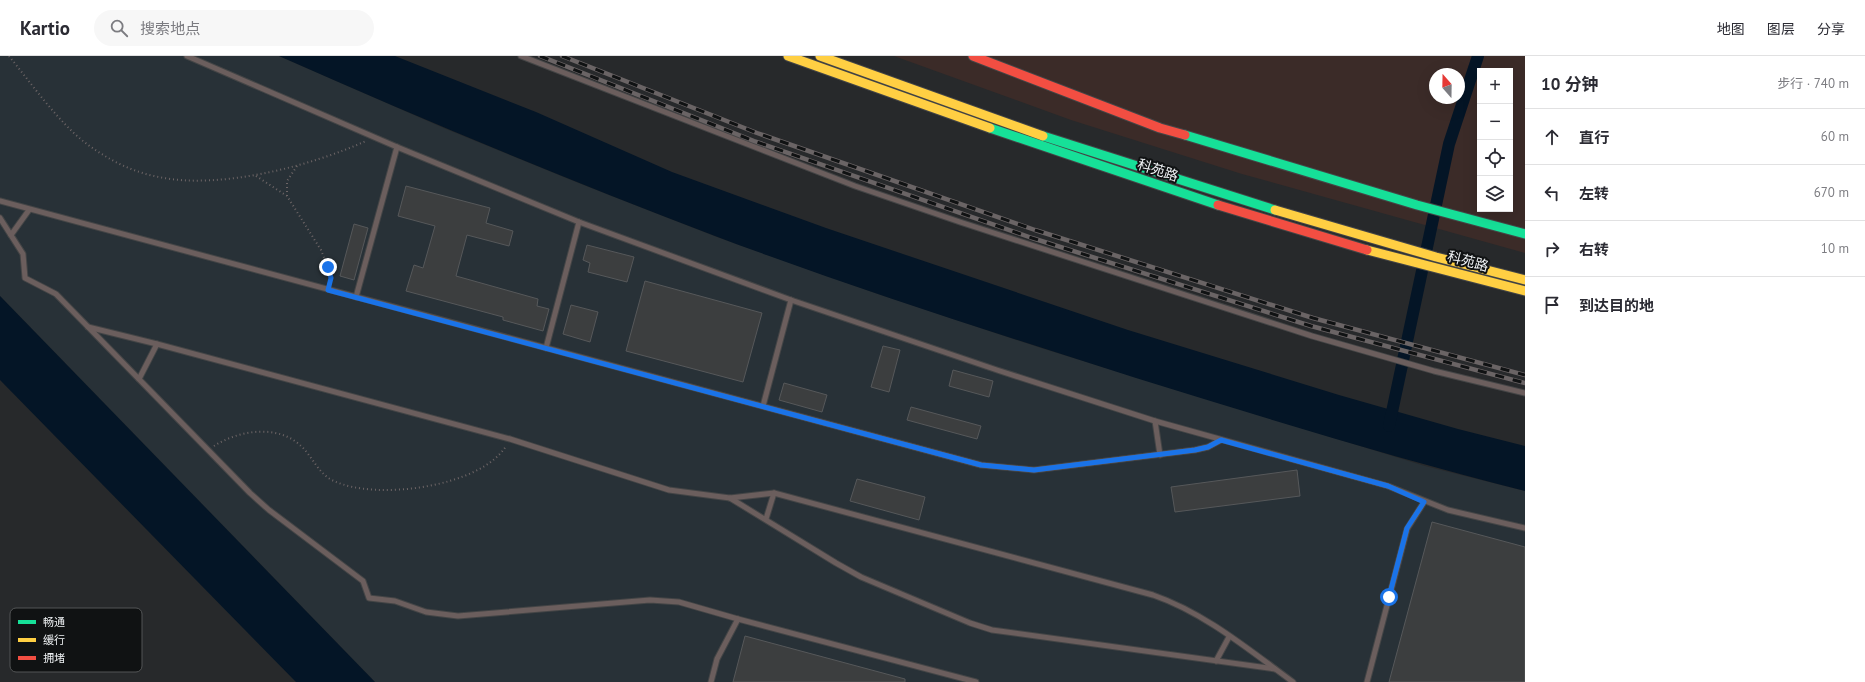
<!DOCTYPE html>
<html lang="zh">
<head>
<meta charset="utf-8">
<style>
  :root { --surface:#fff; --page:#f7f7f7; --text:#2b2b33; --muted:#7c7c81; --line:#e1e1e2 }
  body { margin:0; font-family:"PT Sans","Noto Sans SC",sans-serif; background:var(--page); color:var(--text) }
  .controls { position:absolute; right:12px; top:12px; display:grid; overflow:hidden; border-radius:0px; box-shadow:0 4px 16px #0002 }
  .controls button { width:36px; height:36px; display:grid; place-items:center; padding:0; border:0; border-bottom:1px solid var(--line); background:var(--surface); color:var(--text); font:20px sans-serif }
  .compass { position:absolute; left:1429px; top:12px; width:36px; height:36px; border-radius:50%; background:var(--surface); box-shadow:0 4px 16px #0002; rotate:340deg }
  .stop { position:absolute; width:12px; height:12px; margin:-9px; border:3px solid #1a73e8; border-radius:50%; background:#fff }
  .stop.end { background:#1a73e8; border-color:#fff; box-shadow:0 1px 4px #0008 }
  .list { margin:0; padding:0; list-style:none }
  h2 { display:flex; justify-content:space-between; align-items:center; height:52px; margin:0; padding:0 16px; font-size:17px }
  h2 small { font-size:13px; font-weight:400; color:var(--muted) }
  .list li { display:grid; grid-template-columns:26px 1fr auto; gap:12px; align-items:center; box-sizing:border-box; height:56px; padding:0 16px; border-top:1px solid var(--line) }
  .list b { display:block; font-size:15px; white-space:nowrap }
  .list em { font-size:13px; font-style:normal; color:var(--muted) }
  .icon { flex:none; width:22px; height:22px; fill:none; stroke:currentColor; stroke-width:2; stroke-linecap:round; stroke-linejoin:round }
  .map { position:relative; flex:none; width:1525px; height:626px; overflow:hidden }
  header { display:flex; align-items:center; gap:24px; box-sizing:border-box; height:56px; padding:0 20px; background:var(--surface); border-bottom:1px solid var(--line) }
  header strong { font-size:19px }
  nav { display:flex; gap:22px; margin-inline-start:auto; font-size:14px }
  .search { width:280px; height:36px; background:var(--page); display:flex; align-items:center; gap:10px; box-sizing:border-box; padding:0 14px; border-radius:22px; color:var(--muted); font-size:15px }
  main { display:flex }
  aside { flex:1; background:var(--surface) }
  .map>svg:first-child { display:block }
</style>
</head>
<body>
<header>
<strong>Kartio</strong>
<div class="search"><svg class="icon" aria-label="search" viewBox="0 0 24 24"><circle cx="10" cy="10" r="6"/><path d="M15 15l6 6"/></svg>搜索地点</div>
<nav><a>地图</a><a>图层</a><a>分享</a></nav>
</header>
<main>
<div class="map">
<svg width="1525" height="626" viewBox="0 0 1525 626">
  <rect width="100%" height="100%" fill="#27292b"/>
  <polygon fill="#283137" points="0,0 279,0 446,73 581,128 717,181 878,238 1041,292 1425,410 1525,435 1525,626 375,626 0,240"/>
  <path fill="#3b2b28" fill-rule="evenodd" d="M894,0H1525V197L1242,118L1071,64ZM1480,15H1510V153H1480ZM1435,18H1459V42H1435Z"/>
  <g fill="#041526">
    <path d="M279,0H395L536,56L672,116L826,172L1128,274L1339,339L1458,373L1525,390V435C1394,402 1265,362 1136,322C995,277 853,232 715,180C568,124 423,64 279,0Z"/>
    <polygon points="0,240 375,626 296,626 0,324"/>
  </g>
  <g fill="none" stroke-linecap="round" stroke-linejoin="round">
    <polyline stroke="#041526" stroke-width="12" points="1389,370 1449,88 1478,0"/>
  </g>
  <g fill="#3c3e3f" stroke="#56585a">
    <polygon points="406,130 490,152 486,167 513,175 509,190 467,179 456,220 538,243 537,250 549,253 543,275 503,264 503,261 406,235 414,209 423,212 435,170 398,160"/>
    <polygon points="354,168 368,172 354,224 340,220"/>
    <polygon points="587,189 634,201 627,226 588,216 590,207 583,204"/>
    <polygon points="645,225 762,257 743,326 626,295"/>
    <polygon points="571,249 598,256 590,286 563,278"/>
    <polygon points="883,290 900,294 889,336 871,331"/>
    <polygon points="953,314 993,325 989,341 949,330"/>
    <polygon points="784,327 827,339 822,356 779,344"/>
    <polygon points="911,351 981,370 977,383 907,364"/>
    <polygon points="1297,414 1300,440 1175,456 1171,431"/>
    <polygon points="857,423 925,441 919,464 850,445"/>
    <polygon points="1432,466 1525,491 1525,626 1389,626"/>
    <polygon points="745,580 905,623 905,626 733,626"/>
  </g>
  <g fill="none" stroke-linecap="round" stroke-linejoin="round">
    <defs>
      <g id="lane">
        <polyline points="187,0 397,91 579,166 791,244 997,314 1155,365 1388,430 1448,454 1525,472"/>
        <polyline points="521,0 855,130 960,166 1312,280 1434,315 1525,337"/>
        <polyline points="0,145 981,409 1034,414 1195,394 1208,391 1221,384"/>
        <polyline points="0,162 23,198 25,222 56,238 250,437 269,454 363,525 369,542 395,545 426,556 458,560 650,544 679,546 738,563 976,626"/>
        <polyline points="11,179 29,154"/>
        <polyline points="356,241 397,91"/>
        <polyline points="88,271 157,288 510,383 669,434 730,442 836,507 861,521 970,567 992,574 1275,613"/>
        <polyline points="546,292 579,166"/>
        <polyline points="139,323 157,288"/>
        <polyline points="763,350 791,244"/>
        <polyline points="1155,365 1160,399"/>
        <path d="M730,442L774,437L1153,539C1205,557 1249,594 1293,626"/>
        <polyline points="766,463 774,437"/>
        <polyline points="1216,605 1229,581"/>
        <polyline points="711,626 717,603 738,563"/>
        <polyline points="1367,626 1407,473 1424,446"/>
      </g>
      <g id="fast">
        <polyline points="990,72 1218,149"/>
        <polyline points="1185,79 1417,149 1525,178"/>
        <polyline points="1043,80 1275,154"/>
      </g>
      <g id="slow">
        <polyline points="788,0 990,72"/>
        <polyline points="820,0 1043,80"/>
        <polyline points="1275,154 1436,201 1525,224"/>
        <polyline points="1367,194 1525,235"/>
      </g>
      <g id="jam">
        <polyline points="973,0 1160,72 1185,79"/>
        <polyline points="1218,149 1367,194"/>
      </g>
    </defs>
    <use href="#lane" stroke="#444546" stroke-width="7"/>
    <use href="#fast" stroke="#444546" stroke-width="11"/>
    <use href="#slow" stroke="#444546" stroke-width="11"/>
    <use href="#jam" stroke="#444546" stroke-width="11"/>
    <g stroke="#6d6566" stroke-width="2" stroke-dasharray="1 3" stroke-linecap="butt">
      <path d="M9,0C30,26 57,64 83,85C105,102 131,116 159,121C219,134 311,110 366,85"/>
      <polyline points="256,120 287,140 321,194 330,217 330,227"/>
      <polyline points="287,140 287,125 297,110"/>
      <path d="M214,390C239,374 278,368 301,390C313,401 319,419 334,425C376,445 481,431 506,390"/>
    </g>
    <use href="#lane" stroke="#6b5e5d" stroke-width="5"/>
    <use href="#fast" stroke="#16e098" stroke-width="9"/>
    <use href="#slow" stroke="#ffcf43" stroke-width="9"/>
    <use href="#jam" stroke="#f24e42" stroke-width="9"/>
    <defs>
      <g id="rail">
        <polyline points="540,0 754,85 1032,182 1311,270 1525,327"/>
        <polyline points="562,0 757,77 1035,174 1313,262 1525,319"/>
      </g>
    </defs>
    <use href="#rail" stroke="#6a6465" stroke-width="4.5"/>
    <use href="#rail" stroke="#101213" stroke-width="3" stroke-dasharray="9" stroke-linecap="butt"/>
  </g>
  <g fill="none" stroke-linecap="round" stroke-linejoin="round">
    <polyline stroke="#1a73e8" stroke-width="5" points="328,211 331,222 328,234 981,409 1034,414 1195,394 1208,391 1221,384 1388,430 1424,446 1407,472 1389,541"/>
  </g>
  <g text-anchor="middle" stroke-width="4" stroke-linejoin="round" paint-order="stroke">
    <g font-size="14" fill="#eef1f3" stroke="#101213">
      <text transform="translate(1158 114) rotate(18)" y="5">科苑路</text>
      <text transform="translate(1468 205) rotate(15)" y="5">科苑路</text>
    </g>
  </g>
  <rect x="10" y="552" width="132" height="64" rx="6" fill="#101213" stroke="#535556" stroke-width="1"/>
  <rect x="18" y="564" width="18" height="4" fill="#16e098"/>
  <rect x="18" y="582" width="18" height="4" fill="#ffcf43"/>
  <rect x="18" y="600" width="18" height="4" fill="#f24e42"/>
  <g font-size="11" fill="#eef1f3">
    <text x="43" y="570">畅通</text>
    <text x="43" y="588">缓行</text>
    <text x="43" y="606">拥堵</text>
  </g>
</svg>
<div class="controls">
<button>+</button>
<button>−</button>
<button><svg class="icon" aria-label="locate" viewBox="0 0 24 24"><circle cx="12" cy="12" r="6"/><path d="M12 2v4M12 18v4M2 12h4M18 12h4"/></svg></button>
<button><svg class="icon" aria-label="layers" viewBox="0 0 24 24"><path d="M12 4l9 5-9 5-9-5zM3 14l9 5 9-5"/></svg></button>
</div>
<svg class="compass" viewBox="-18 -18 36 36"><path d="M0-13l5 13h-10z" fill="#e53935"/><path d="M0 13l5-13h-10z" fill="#7c7c81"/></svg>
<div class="stop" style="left:1389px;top:541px"></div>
<div class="stop end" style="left:328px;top:211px"></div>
</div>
<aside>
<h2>10 分钟<small>步行 · 740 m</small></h2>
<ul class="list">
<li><svg class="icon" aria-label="ahead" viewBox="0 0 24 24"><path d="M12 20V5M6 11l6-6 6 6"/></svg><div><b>直行</b></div><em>60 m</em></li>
<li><svg class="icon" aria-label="left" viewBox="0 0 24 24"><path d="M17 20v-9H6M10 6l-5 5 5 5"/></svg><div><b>左转</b></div><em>670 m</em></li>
<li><svg class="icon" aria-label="right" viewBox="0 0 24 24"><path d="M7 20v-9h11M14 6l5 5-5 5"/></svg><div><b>右转</b></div><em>10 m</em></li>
<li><svg class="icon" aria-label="arrive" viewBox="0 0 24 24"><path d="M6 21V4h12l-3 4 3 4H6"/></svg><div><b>到达目的地</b></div></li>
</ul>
</aside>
</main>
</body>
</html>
